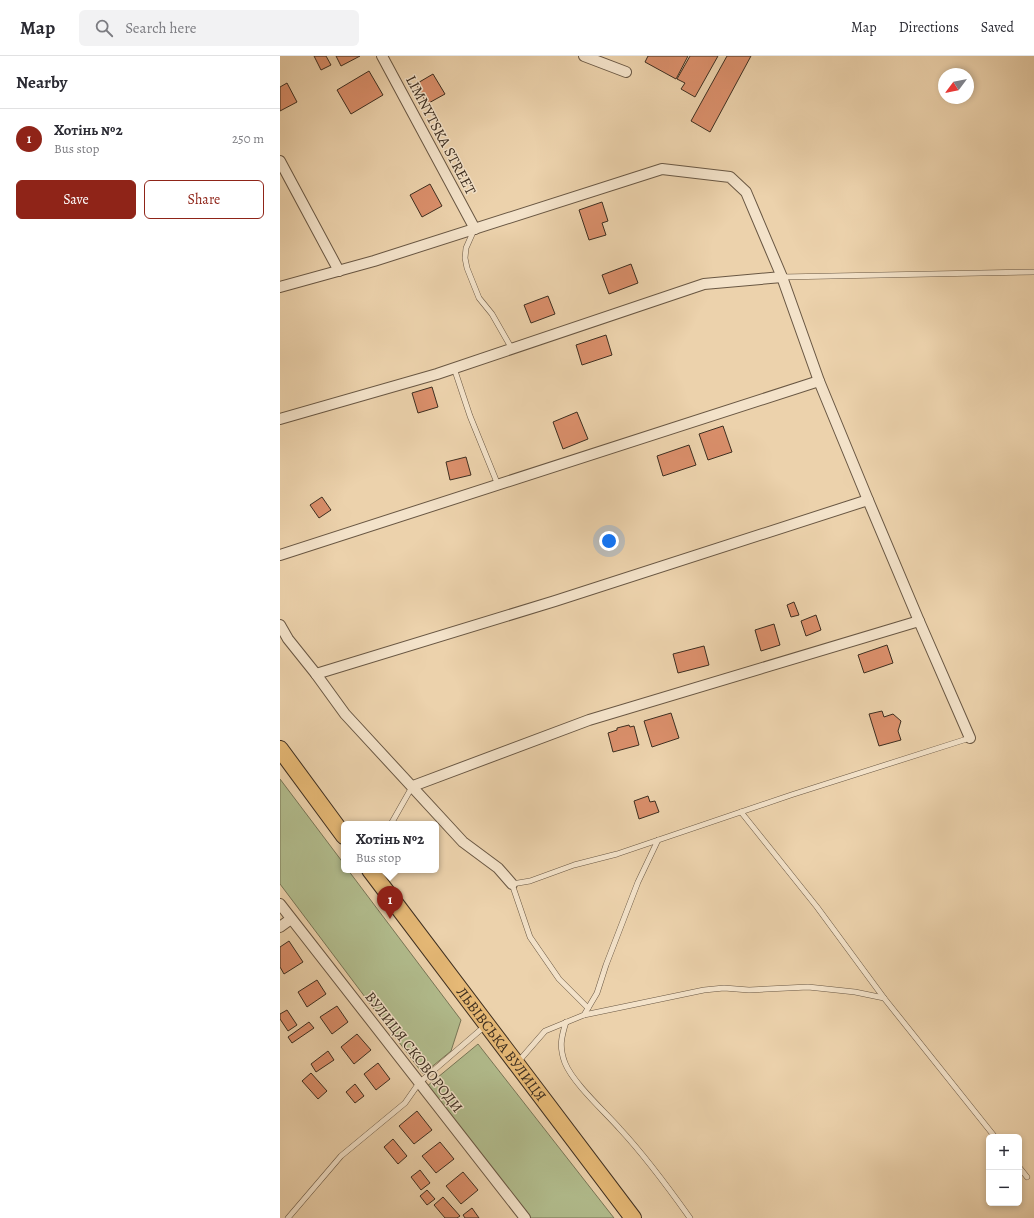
<!DOCTYPE html>
<html lang="en">
<head>
<meta charset="utf-8">
<style>
  :root { --surface:#fff; --page:#f2f2f3; --text:#2b2b33; --muted:#7c7c81; --line:#e1e1e2; --accent:#8f2418 }
  body { margin:0; font-family:Alegreya,serif; background:var(--page); color:var(--text) }
  .controls { position:absolute; right:12px; bottom:12px; display:grid; overflow:hidden; border-radius:6px; box-shadow:0 2px 6px #0003 }
  .controls button { width:36px; height:36px; display:grid; place-items:center; padding:0; border:0; border-bottom:1px solid var(--line); background:var(--surface); color:var(--text); font:20px sans-serif }
  .compass { position:absolute; left:658px; top:12px; width:36px; height:36px; border-radius:50%; background:var(--surface); box-shadow:0 2px 6px #0003; rotate:238deg }
  .you { position:absolute; left:329px; top:485px; width:14px; height:14px; margin:-10px; border:3px solid #fff; border-radius:50%; background:#1a73e8; box-shadow:0 0 0 6px #1a73e833 }
  .badge { display:grid; place-items:center; width:26px; height:26px; border-radius:50%; background:var(--accent); color:#fff; font-size:13px; font-weight:700 }
  .pin { position:absolute; translate:-50% -33px; filter:drop-shadow(0 1px 2px #0008) }
  .pin::after { content:''; position:absolute; top:21px; width:14px; height:12px; background:inherit; clip-path:polygon(0 0,100% 0,50% 100%) }
  .popup { position:absolute; left:61px; top:765px; width:98px; height:52px; box-sizing:border-box; display:grid; place-content:center; border-radius:6px; background:var(--surface); filter:drop-shadow(0 1px 3px #0005); font-size:13px; white-space:nowrap; color:var(--muted) }
  .popup b { font-size:15px; color:var(--text) }
  .popup::after { content:''; position:absolute; left:50%; top:100%; margin-left:-8px; border:8px solid transparent; border-top-color:var(--surface) }
  .list { margin:0; padding:0; list-style:none }
  h2 { display:flex; justify-content:space-between; align-items:center; height:52px; margin:0; padding:0 16px; font-size:17px }
  h2 small { font-size:13px; font-weight:400; color:var(--muted) }
  .list li { display:grid; grid-template-columns:26px 1fr auto; gap:12px; align-items:center; box-sizing:border-box; height:60px; padding:0 16px; border-top:1px solid var(--line) }
  .list b { display:block; font-size:15px; white-space:nowrap }
  .list p { margin:0; font-size:13px; white-space:nowrap; color:var(--muted) }
  .list em { font-size:13px; font-style:normal; color:var(--muted) }
  .actions { display:flex; gap:8px; padding:12px 16px }
  .actions a { flex:1; padding:9px 0; border:1px solid var(--accent); border-radius:6px; text-align:center; font-size:14px; color:var(--accent) }
  .actions .main { background:var(--accent); color:#fff }
  .icon { flex:none; width:22px; height:22px; fill:none; stroke:currentColor; stroke-width:2; stroke-linecap:round; stroke-linejoin:round }
  .map { position:relative; flex:none; width:754px; height:1162px; overflow:hidden }
  header { display:flex; align-items:center; gap:24px; box-sizing:border-box; height:56px; padding:0 20px; background:var(--surface); border-bottom:1px solid var(--line) }
  header strong { font-size:19px }
  nav { display:flex; gap:22px; margin-inline-start:auto; font-size:14px }
  .search { width:280px; height:36px; background:var(--page); display:flex; align-items:center; gap:10px; box-sizing:border-box; padding:0 14px; border-radius:6px; color:var(--muted); font-size:15px }
  main { display:flex }
  aside { flex:1; background:var(--surface) }
  .map>svg:first-child { display:block }
</style>
</head>
<body>
<header>
<strong>Map</strong>
<div class="search"><svg class="icon" aria-label="search" viewBox="0 0 24 24"><circle cx="10" cy="10" r="6"/><path d="M15 15l6 6"/></svg>Search here</div>
<nav><a>Map</a><a>Directions</a><a>Saved</a></nav>
</header>
<main>
<aside>
<h2>Nearby<small></small></h2>
<ul class="list">
<li><span class="badge">1</span><div><b>Хотінь №2</b><p>Bus stop</p></div><em>250 m</em></li>
</ul>
<div class="actions"><a class="main">Save</a><a>Share</a></div>
</aside>
<div class="map">
<svg width="754" height="1162" viewBox="0 0 754 1162">
  <rect width="100%" height="100%" fill="#ecd2ac"/>
  <filter id="stains"><feTurbulence type="fractalNoise" baseFrequency=".005" numOctaves="4"/><feColorMatrix values="0 0 0 0 .2 0 0 0 0 .09 0 0 0 0 .02 0 0 0 .5 -.17"/></filter>
  <radialGradient id="worn" r=".72"><stop offset=".6" stop-color="#630" stop-opacity="0"/><stop offset="1" stop-color="#630" stop-opacity=".3"/></radialGradient>
  <g fill="#b2bd8e" stroke="#787657">
    <polygon points="0,723 64,808 64,814 68,814 181,964 171,995 143,1018 0,828"/>
    <polygon points="198,988 334,1162 247,1162 146,1031"/>
  </g>
  <g fill="#da8f6b" stroke="#3d2e20">
    <polygon points="34,0 46,0 51,9 41,14"/>
    <polygon points="56,0 80,0 61,10"/>
    <polygon points="368,0 408,0 396,23 365,6"/>
    <polygon points="410,0 438,0 415,41 401,33 405,27 397,23"/>
    <polygon points="447,0 471,0 430,76 411,65"/>
    <polygon points="89,15 103,39 71,58 57,34"/>
    <polygon points="153,18 165,38 147,48 136,28"/>
    <polygon points="7,27 17,46 0,55 0,31"/>
    <polygon points="150,128 162,150 142,161 130,139"/>
    <polygon points="322,146 328,165 322,167 326,179 309,184 299,154"/>
    <polygon points="351,208 358,227 329,238 322,219"/>
    <polygon points="268,240 275,258 251,267 244,249"/>
    <polygon points="326,279 332,299 302,309 296,289"/>
    <polygon points="152,331 158,351 138,357 132,337"/>
    <polygon points="297,356 308,383 283,393 273,366"/>
    <polygon points="443,370 452,396 428,404 419,378"/>
    <polygon points="409,389 416,409 383,420 377,400"/>
    <polygon points="186,401 191,419 170,424 166,406"/>
    <polygon points="42,441 51,454 39,462 30,449"/>
    <polygon points="514,546 519,559 511,561 507,549"/>
    <polygon points="536,559 541,574 526,580 521,565"/>
    <polygon points="494,568 500,589 481,595 475,574"/>
    <polygon points="607,589 613,607 584,617 578,599"/>
    <polygon points="424,590 429,609 398,617 393,598"/>
    <polygon points="602,655 604,661 613,658 621,665 618,675 621,684 599,690 589,658"/>
    <polygon points="391,657 399,682 372,691 364,665"/>
    <polygon points="349,669 350,671 354,670 359,689 333,696 328,677 337,674 337,672"/>
    <polygon points="368,740 370,746 375,745 379,756 359,763 354,745"/>
    <polygon points="9,885 23,906 4,918 0,911 0,891"/>
    <polygon points="37,924 46,938 27,951 18,936"/>
    <polygon points="57,950 68,966 52,978 40,961"/>
    <polygon points="7,954 17,969 8,975 0,963 0,958"/>
    <polygon points="29,966 34,972 12,987 8,981"/>
    <polygon points="77,978 91,994 74,1008 61,991"/>
    <polygon points="48,995 54,1004 36,1016 31,1008"/>
    <polygon points="98,1007 110,1023 96,1034 84,1018"/>
    <polygon points="31,1017 47,1035 38,1043 22,1025"/>
    <polygon points="75,1028 84,1040 75,1047 66,1036"/>
    <polygon points="137,1055 152,1074 134,1088 119,1070"/>
    <polygon points="113,1083 127,1100 118,1108 104,1091"/>
    <polygon points="160,1086 174,1103 156,1117 142,1100"/>
    <polygon points="140,1114 150,1127 141,1134 131,1121"/>
    <polygon points="183,1116 198,1134 181,1148 166,1130"/>
    <polygon points="147,1134 155,1143 147,1149 140,1140"/>
    <polygon points="163,1141 180,1160 177,1162 165,1162 154,1149"/>
    <polygon points="192,1152 199,1162 185,1162 183,1159"/>
  </g>
  <g fill="none" stroke-linecap="round" stroke-linejoin="round">
    <defs>
      <g id="lane">
        <polyline points="194,174 186,192 185,202 187,212 199,242 212,258 232,293"/>
        <polyline points="502,221 754,216"/>
        <polyline points="174,312 190,360 218,429"/>
        <polyline points="461,756 537,851 604,942 715,1081"/>
        <polyline points="111,768 132,731"/>
        <polyline points="308,952 279,923 250,881 232,828 250,825 294,809 337,798 511,739 690,682"/>
        <polyline points="304,959 424,934 444,932 469,934 528,931 575,936 604,942"/>
        <path d="M286,966C281,982 279,991 285,1007C293,1027 325,1056 340,1073C366,1101 388,1131 410,1162"/>
        <polyline points="238,1006 265,975 304,959 317,937 326,909 358,826 378,784"/>
        <polyline points="739,1111 747,1121"/>
        <polyline points="8,1162 61,1100 125,1047 139,1027 205,970"/>
      </g>
      <g id="street">
        <polyline points="102,0 195,173"/>
        <polyline points="304,0 346,16"/>
        <polyline points="0,105 59,215"/>
        <polyline points="0,231 94,205 382,113 450,121 466,136 502,221 539,325 588,444 639,565 690,682"/>
        <polyline points="0,363 157,318 424,228 502,221"/>
        <polyline points="0,499 539,325"/>
        <polyline points="0,569 8,583 36,618 65,658 183,786 218,812 232,828"/>
        <polyline points="36,618 275,545 588,444"/>
        <polyline points="133,730 309,664 639,565"/>
        <polyline points="0,848 245,1162"/>
        <polyline points="0,871 11,863"/>
      </g>
      <g id="primary">
        <polyline points="0,693 64,780"/>
        <path id="s1" d="M90,814L353,1162"/>
      </g>
    </defs>
    <use href="#lane" stroke="#695743" stroke-width="6"/>
    <use href="#street" stroke="#695743" stroke-width="12"/>
    <use href="#primary" stroke="#3d2e20" stroke-width="18"/>
    <use href="#lane" stroke="#f3e2c9" stroke-width="5"/>
    <use href="#street" stroke="#f3e2c9" stroke-width="10"/>
    <use href="#primary" stroke="#e6b976" stroke-width="16"/>
  </g>
  <g text-anchor="middle" stroke-width="3" stroke-linejoin="round" paint-order="stroke">
    <g font-size="15" fill="#3d2e20" stroke="#f3e2c9">
      <text transform="translate(161 79) rotate(62)" y="5">LIMNYTSKA STREET</text>
      <text dy="5" stroke="none"><textPath href="#s1" startOffset="218">ЛЬВІВСЬКА ВУЛИЦЯ</textPath></text>
      <text transform="translate(134 996) rotate(52)" y="5">ВУЛИЦЯ СКОВОРОДИ</text>
    </g>
  </g>
  <rect width="100%" height="100%" filter="url(#stains)"/>
  <rect width="100%" height="100%" fill="url(#worn)"/>
</svg>
<div class="controls">
<button>+</button>
<button>−</button>
</div>
<svg class="compass" viewBox="-18 -18 36 36"><path d="M0-13l5 13h-10z" fill="#e53935"/><path d="M0 13l5-13h-10z" fill="#7c7c81"/></svg>
<div class="you"></div>
<div class="pin badge" style="left:110px;top:863px">1</div>
<div class="popup"><b>Хотінь №2</b>Bus stop</div>
</div>
</main>
</body>
</html>
